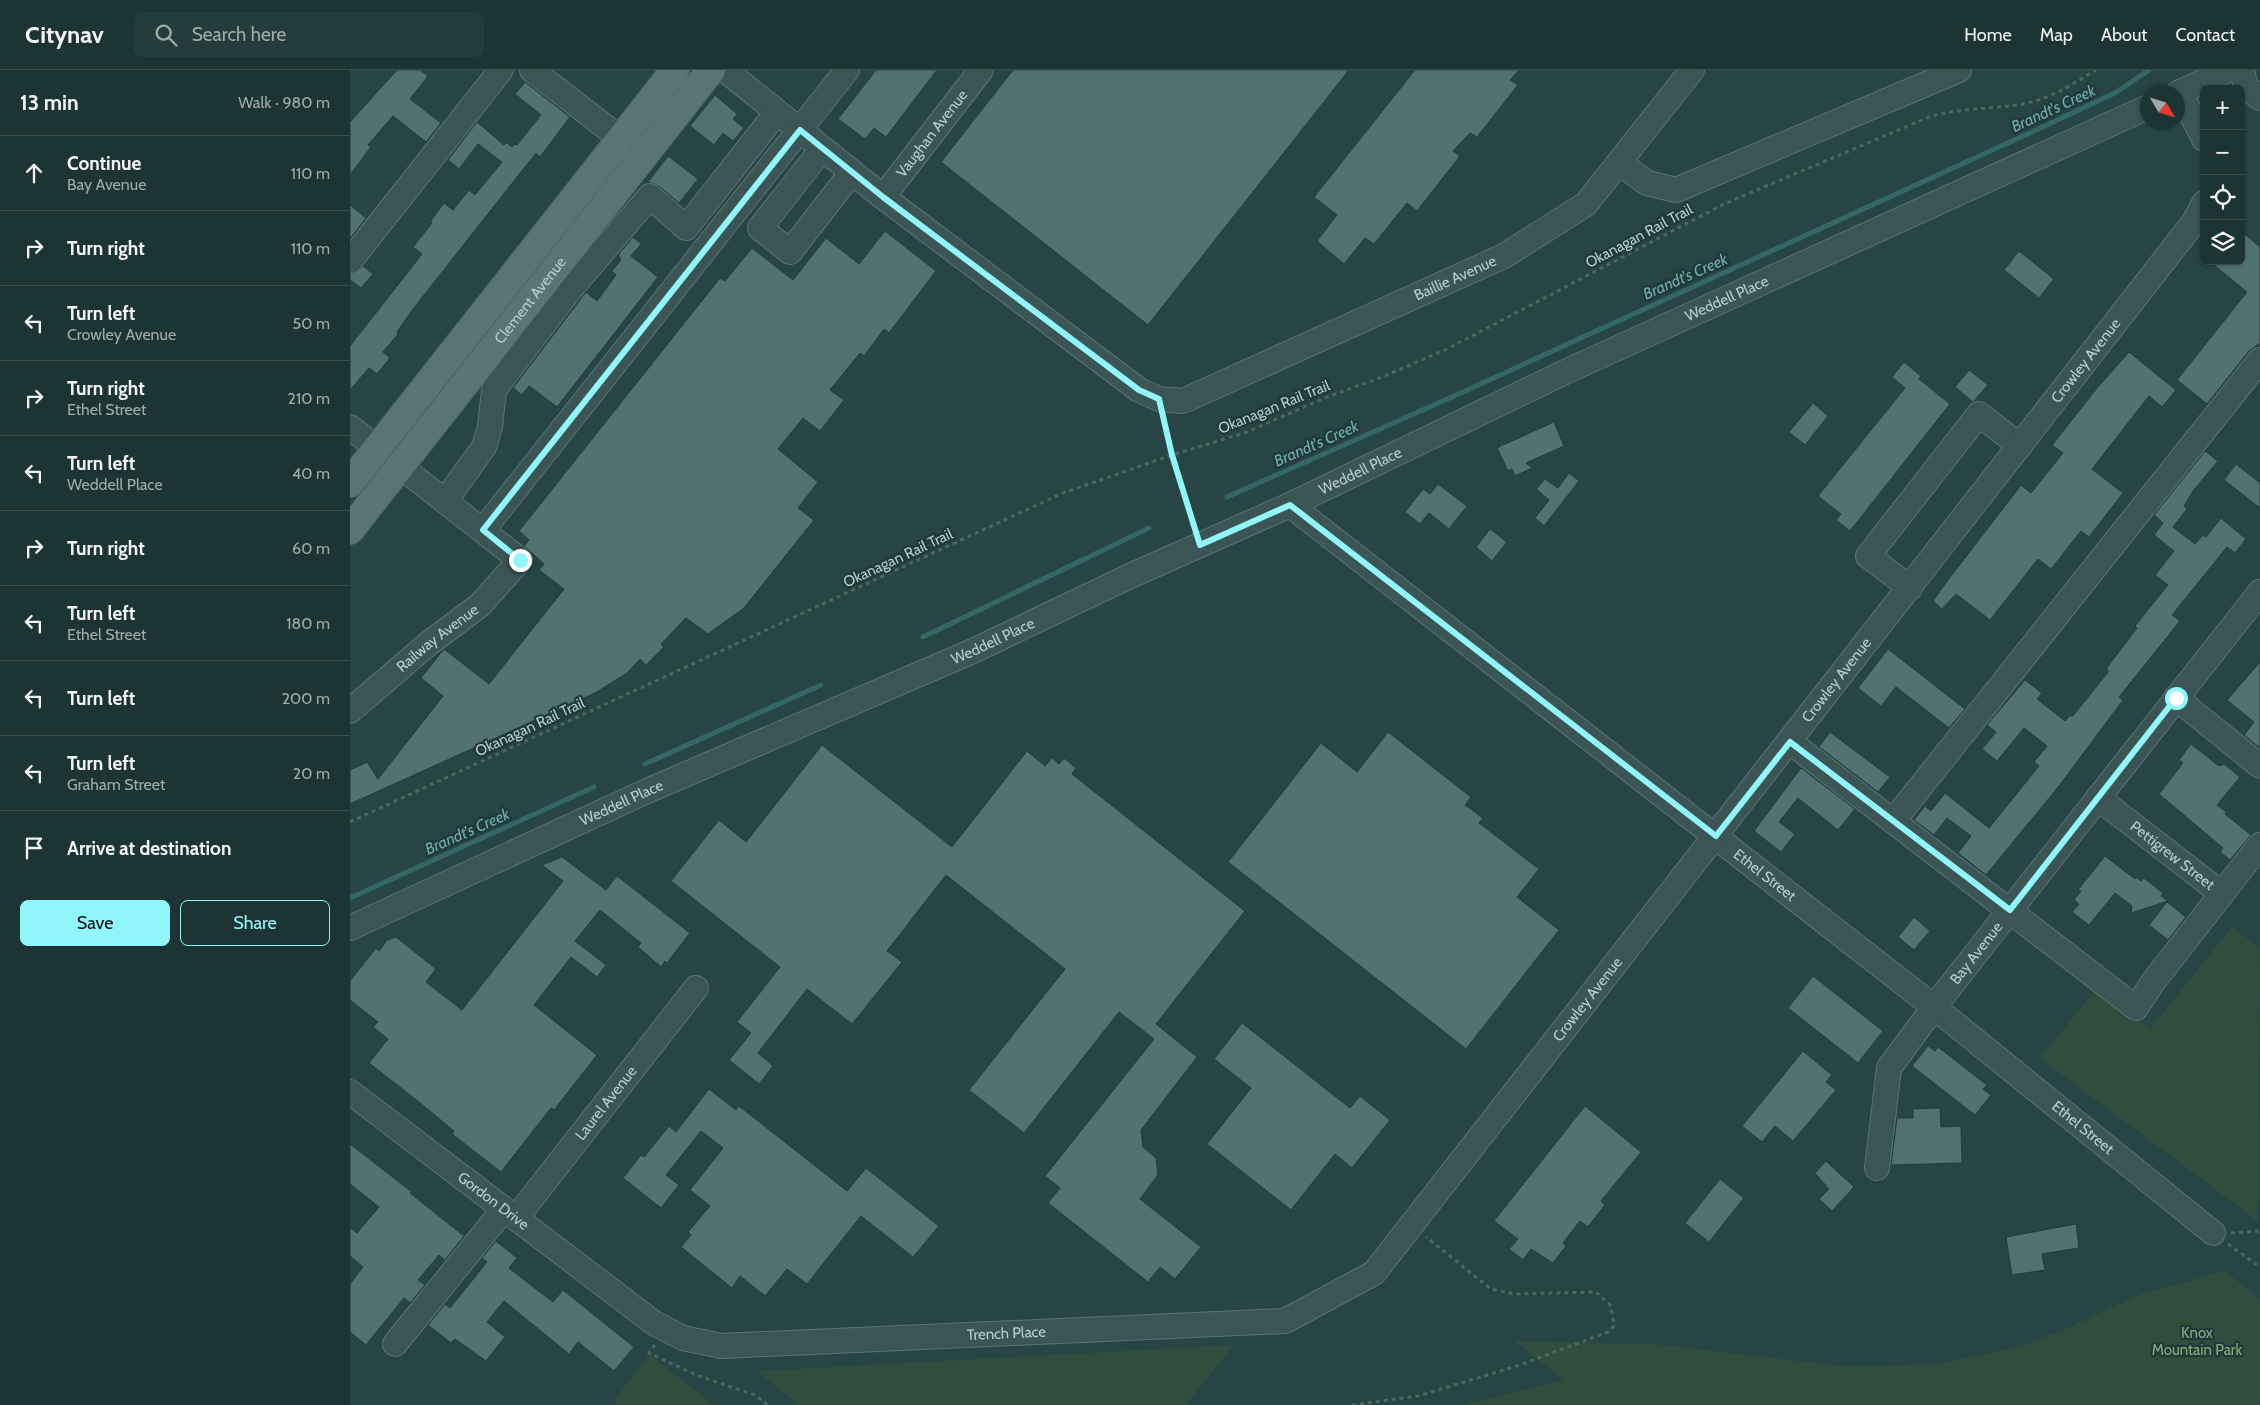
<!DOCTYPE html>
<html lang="en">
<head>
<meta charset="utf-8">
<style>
  :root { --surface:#1d3434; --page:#253c3c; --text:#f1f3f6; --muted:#a0aaac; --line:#3b4f4f; --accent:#90f6fc }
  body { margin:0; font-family:Cabin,sans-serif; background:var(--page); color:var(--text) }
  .controls { position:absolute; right:15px; top:15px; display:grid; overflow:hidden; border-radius:8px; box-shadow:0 1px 4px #0004 }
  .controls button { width:45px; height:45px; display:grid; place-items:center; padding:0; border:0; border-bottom:1px solid var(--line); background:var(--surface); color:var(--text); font:25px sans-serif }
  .compass { position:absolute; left:1790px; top:15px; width:45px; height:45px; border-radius:50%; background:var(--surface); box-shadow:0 1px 4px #0004; rotate:128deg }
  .stop { position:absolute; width:15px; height:15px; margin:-11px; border:4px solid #90f6fc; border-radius:50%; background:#fff }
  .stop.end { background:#90f6fc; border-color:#fff; box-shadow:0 1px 5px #0008 }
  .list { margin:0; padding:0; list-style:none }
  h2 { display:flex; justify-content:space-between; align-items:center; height:65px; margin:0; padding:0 20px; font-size:21px }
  h2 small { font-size:16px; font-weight:400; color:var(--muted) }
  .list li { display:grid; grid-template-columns:32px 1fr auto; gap:15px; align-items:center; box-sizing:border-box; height:75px; padding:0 20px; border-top:1px solid var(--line) }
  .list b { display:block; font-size:19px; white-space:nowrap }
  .list p { margin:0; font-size:16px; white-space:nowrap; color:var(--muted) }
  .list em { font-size:16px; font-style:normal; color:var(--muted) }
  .actions { display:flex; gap:10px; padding:15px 20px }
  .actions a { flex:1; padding:11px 0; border:1px solid var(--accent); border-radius:8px; text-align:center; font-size:18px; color:var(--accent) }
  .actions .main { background:var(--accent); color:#111 }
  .icon { flex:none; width:28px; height:28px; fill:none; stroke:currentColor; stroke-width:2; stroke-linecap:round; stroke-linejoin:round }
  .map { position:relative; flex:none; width:1910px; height:1335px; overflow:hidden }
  header { display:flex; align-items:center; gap:30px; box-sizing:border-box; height:70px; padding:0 25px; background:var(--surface); border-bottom:1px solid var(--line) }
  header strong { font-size:24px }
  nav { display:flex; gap:28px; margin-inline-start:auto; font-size:18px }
  .search { width:350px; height:45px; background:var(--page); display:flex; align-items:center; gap:12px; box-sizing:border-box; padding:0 18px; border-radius:8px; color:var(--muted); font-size:19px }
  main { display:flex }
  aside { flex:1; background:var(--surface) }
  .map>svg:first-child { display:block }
</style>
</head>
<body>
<header>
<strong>Citynav</strong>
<div class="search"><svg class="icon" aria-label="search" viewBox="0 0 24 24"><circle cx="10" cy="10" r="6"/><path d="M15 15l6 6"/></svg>Search here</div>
<nav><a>Home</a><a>Map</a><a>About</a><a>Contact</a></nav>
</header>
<main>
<aside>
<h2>13 min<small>Walk · 980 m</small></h2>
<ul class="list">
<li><svg class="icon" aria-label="ahead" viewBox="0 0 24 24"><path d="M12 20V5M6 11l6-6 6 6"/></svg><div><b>Continue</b><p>Bay Avenue</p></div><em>110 m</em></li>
<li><svg class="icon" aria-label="right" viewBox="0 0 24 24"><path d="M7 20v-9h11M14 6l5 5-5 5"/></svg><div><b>Turn right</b></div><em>110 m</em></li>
<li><svg class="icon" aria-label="left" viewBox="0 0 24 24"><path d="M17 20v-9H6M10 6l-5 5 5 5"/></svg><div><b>Turn left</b><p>Crowley Avenue</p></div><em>50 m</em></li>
<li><svg class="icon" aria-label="right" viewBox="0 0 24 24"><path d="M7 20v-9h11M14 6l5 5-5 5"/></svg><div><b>Turn right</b><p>Ethel Street</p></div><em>210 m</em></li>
<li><svg class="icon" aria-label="left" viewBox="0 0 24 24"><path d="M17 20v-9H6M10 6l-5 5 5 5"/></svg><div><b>Turn left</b><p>Weddell Place</p></div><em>40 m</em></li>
<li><svg class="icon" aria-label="right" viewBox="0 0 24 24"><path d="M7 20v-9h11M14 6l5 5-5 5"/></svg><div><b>Turn right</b></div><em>60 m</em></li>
<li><svg class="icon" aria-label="left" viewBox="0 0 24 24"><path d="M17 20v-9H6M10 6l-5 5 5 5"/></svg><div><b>Turn left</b><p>Ethel Street</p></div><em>180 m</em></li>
<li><svg class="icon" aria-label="left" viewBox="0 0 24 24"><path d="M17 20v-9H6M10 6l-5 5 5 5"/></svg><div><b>Turn left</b></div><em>200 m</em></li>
<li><svg class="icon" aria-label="left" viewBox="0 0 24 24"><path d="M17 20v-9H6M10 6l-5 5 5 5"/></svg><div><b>Turn left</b><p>Graham Street</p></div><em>20 m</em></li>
<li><svg class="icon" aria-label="arrive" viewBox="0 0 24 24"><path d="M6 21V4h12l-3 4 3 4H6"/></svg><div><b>Arrive at destination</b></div></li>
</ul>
<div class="actions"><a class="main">Save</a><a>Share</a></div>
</aside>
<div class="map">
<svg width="1910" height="1335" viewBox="0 0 1910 1335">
  <rect width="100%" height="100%" fill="#274545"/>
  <g fill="#304d3d">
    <polygon points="1882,857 1910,878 1908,1151 1690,988 1746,919 1800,959"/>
    <polygon points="1875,1201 1910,1229 1910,1335 1113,1335 1214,1310 1164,1271 1304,1274 1499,1297 1588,1294 1669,1277 1718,1258 1791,1224"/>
    <polygon points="884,1275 836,1335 449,1335 406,1301"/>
    <polygon points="300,1285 364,1335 271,1335 264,1330"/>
  </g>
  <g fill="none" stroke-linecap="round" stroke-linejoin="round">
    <g stroke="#366768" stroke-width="5">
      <polyline points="877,427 1102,327 1684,61 1765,23 1799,0"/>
      <polyline points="573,567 799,458"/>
      <polyline points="295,694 471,615"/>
      <polyline points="0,828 244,717"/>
    </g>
  </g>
  <g fill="#527272" stroke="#223b3c">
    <polygon points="47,0 70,0 78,6 60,29 91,53 76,72 43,46 18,75 21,77 0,105 0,52"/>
    <polygon points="526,0 587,0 536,67 524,58 515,69 488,49"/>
    <polygon points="663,0 999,0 798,255 591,92"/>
    <polygon points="1065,0 1169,0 1160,10 1168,15 1127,67 1120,63 1103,81 1110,86 1067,141 1057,133 1024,174 1015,168 994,194 967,171 987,145 964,127"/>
    <polygon points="175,12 220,47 190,87 186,83 63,239 47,262 48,264 33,282 40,288 27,304 19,298 0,320 0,276 72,184 63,177 82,153 80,152 94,133 103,140 119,120 125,125 152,92 128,74 109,99 98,90 127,52 154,75 156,72 162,77 165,74 167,75 191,45 165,24"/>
    <polygon points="365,25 387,44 383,49 394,58 383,71 373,63 364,75 340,56"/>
    <polygon points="318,86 348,109 329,133 309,116 298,112"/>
    <polygon points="0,135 16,148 0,169"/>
    <polygon points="535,161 586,201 539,263 534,259 514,286 510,283 480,320 494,330 470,361 453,348 428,379 468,412 448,438 464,450 394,538 358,564 336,548 311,574 314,577 296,595 290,589 277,603 245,623 0,734 0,700 17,692 28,709 93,626 71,608 94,579 139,614 214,519 189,500 194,494 174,476 179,470 169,461 370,208 375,211 402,178 443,210 476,168 509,194"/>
    <polygon points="1891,161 1910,177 1910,273 1899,281 1857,334 1827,310 1897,222 1859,191 1891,191"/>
    <polygon points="283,167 291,174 281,186 308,207 207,337 179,316 172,325 163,318 236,222 247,231 266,205 262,201 271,190 268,185"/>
    <polygon points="1669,181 1704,209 1689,228 1654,200"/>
    <polygon points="13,196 23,204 11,218 0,210 0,205"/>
    <polygon points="1779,282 1826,320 1812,337 1799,326 1742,399 1773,423 1739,467 1731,461 1701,499 1688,489 1640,550 1606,524 1592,539 1583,531 1595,514 1671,415 1681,423 1713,383 1702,375 1748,317"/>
    <polygon points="1554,292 1571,306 1569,309 1600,334 1500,461 1486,450 1491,444 1468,426 1555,318 1542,307"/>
    <polygon points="1619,300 1638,315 1623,332 1605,317"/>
    <polygon points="1463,333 1478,346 1455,375 1439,362"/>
    <polygon points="1204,352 1214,376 1176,393 1182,398 1165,406 1162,399 1158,401 1147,378 1151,376 1150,373 1153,375"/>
    <polygon points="1855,381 1868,391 1843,421 1834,436 1837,439 1823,457 1845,474 1853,465 1856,467 1871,448 1896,469 1885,483 1877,477 1822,545 1830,551 1769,627 1773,630 1709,716 1636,805 1608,783 1621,766 1597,748 1584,765 1564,750 1575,736 1581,741 1595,723 1639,758 1689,696 1684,692 1697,676 1674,658 1647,691 1632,679 1646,662 1637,655 1675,610 1692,623 1687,629 1715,651 1720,645 1722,647 1759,601 1756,599 1787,558 1785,556 1818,515 1805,505 1824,481 1804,465 1813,453 1804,445"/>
    <polygon points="1886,394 1910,413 1910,438 1874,410"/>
    <polygon points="1219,403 1229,411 1194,456 1185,448 1199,430 1186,419 1195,409 1208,418"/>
    <polygon points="1088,414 1117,436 1099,459 1079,443 1070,454 1055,442 1073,419 1080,424"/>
    <polygon points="1140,459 1157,472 1142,491 1126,477"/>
    <polygon points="1538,579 1615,639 1599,658 1546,617 1531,636 1508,618"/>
    <polygon points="1910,592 1910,678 1894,665 1904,652 1877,630"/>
    <polygon points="1038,662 1121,727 1115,735 1133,748 1129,753 1189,799 1167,827 1209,860 1116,979 878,792 971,673 1007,702"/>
    <polygon points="1480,662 1540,707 1528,722 1469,677"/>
    <polygon points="1841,674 1869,696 1874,694 1890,707 1867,735 1876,742 1875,744 1901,765 1880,790 1870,782 1873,778 1809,724 1833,693 1829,690"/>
    <polygon points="472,675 602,777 677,681 695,696 702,688 709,694 714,688 726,698 722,704 895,841 806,954 847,987 791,1060 793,1077 806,1088 808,1105 790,1129 851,1177 825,1209 810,1197 798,1212 698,1133 710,1118 695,1106 804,969 769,942 674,1063 619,1020 715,899 596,805 537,881 552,892 502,954 457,919 408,983 423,996 409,1014 379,990 401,963 387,952 430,897 321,811 369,750 396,772"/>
    <polygon points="1451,698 1505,739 1488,760 1448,728 1429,752 1445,764 1431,782 1404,761"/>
    <polygon points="1755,786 1785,809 1786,807 1791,811 1794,808 1813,823 1811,826 1818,831 1781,843 1782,836 1765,823 1739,855 1722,842 1729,834 1724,830 1731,821 1728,820"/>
    <polygon points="212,787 256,820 267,806 340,863 317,893 315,891 311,897 288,877 291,873 250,840 225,871 256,895 247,907 221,887 184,935 247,985 204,1040 201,1038 151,1102 102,1064 104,1061 69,1032 19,993 38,969 23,957 28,952 0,930 0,911 26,878 29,881 37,870 46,867 86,899 76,912 112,940 213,811 192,795"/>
    <polygon points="1817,832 1836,847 1818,870 1799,855"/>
    <polygon points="1564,847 1580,861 1564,880 1548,867"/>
    <polygon points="1463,906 1533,961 1508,993 1438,938"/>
    <polygon points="892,953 1000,1038 1010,1026 1040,1050 1002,1098 985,1084 941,1140 857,1074 901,1018 864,989"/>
    <polygon points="1578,976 1585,981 1588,977 1637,1015 1633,1019 1641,1025 1625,1045 1562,996"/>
    <polygon points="1453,981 1482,1005 1476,1012 1486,1020 1443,1071 1425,1056 1412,1072 1392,1056"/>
    <polygon points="359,1019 386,1040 389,1036 497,1121 516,1098 589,1156 563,1187 511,1146 457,1214 437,1199 415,1226 390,1206 382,1218 331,1177 341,1165 338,1162 360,1136 340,1120 373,1078 351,1061 316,1105 329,1115 311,1138 273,1108 291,1085 294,1087 319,1056 326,1062"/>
    <polygon points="1235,1036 1291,1082 1251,1131 1255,1135 1238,1157 1230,1151 1213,1173 1216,1176 1203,1193 1181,1179 1173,1190 1159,1179 1168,1169 1144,1151"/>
    <polygon points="1590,1038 1591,1057 1611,1056 1612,1093 1541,1095 1547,1048 1563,1048 1563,1039"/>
    <polygon points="0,1074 62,1122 60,1123 114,1166 95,1190 89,1185 68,1210 75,1215 60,1233 54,1228 16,1275 0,1262 0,1214 13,1197 0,1186 0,1157 7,1163 29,1137 0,1114"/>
    <polygon points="1476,1091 1504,1117 1482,1141 1469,1129 1479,1119 1465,1103"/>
    <polygon points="1370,1109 1394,1128 1359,1172 1335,1153"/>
    <polygon points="1726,1154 1729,1178 1692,1184 1695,1200 1662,1205 1656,1167"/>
    <polygon points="146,1171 167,1188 159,1198 203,1232 213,1220 284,1277 264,1301 228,1272 219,1284 154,1231 137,1252 155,1267 136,1291 105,1269 101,1273 78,1255 95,1234 100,1238 137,1192 132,1188"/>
  </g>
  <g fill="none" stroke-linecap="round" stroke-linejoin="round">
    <defs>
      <g id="minor">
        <polyline points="182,0 271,69"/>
        <path id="s1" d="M375,0L533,127L789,320L809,329L833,331L1154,186L1236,134L1342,0"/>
        <polyline points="1892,0 1896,17 1910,28"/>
        <polyline points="1830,22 1854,69"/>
        <polyline points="1828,23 1878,0"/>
        <polyline points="472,79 410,158 440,182 502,102"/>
        <polyline points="1270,93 1297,113 1326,120 1609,0"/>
        <path id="s2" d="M533,127L631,0"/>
        <polyline points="0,191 151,0"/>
        <polyline points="0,357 27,378"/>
        <polyline points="95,431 134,377 140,357 144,320 219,221 300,126 336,158 427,42"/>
        <path id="s3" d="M940,435L1584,937L1863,1163"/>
        <polyline points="133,460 497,0"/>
        <polyline points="1560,518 1518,486 1629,344 1670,376"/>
        <polyline points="1826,628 1910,696"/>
        <path id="s4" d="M0,641L78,574L130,535L170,490L50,396"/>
        <polyline points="1440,672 1786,938 1803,912 1910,775"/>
        <path id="s5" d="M1748,728L1871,823"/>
        <polyline points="1544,750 1910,290"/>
        <path id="s6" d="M0,858L297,721L623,581L780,506L940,435L1215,302L1798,37"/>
        <path id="s7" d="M0,1022L304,1253L333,1268L371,1276L935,1251L1024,1203L1844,152L1854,133"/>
        <path id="s8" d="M1527,1098L1539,998L1584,937L1910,522"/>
        <path id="s9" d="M166,1148L346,918"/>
        <polyline points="45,1274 154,1139"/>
      </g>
      <g id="major">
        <polyline points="0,413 325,0"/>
        <path id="s10" d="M0,460L361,0"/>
      </g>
    </defs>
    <use href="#minor" stroke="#5d7475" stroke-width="26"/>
    <use href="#major" stroke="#486061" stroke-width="30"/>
    <g stroke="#4e685d" stroke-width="3" stroke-dasharray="4 4" stroke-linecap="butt">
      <polyline points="814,349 822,385 844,456"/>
      <path d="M0,752L713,423L822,385L897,362L977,327L1032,307L1095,280L1374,134L1579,47C1611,37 1644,40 1677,33C1702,28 1724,13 1746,0"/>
      <polyline points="1881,1163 1910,1161"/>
      <polyline points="1878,1174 1910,1197"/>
      <polyline points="305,1275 299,1283 346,1305 405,1325 418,1335"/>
      <polyline points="1002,1335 1068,1326 1170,1295 1258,1262 1264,1256 1261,1236 1246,1222 1164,1224 1141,1219 1076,1167"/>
    </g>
    <use href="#minor" stroke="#3b5454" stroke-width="24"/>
    <use href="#major" stroke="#597474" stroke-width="28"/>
  </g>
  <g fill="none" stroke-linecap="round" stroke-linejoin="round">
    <polyline stroke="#90f6fc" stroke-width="6" points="170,490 133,460 450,60 533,127 789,320 809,329 822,385 850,475 940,435 1366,766 1440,672 1660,840 1826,628"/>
  </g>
  <g text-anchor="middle" stroke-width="4.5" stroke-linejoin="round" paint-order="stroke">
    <g font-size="15" fill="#b9cdce" stroke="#20393a">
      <text dy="5" stroke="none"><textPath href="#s2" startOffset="80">Vaughan Avenue</textPath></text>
      <text transform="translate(1289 166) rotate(-28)" y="5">Okanagan Rail Trail</text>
      <text dy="5" stroke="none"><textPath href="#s1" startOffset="868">Baillie Avenue</textPath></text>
      <text dy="5" stroke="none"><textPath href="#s6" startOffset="1514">Weddell Place</textPath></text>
      <text dy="5" stroke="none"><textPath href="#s10" startOffset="292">Clement Avenue</textPath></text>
      <text dy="5" stroke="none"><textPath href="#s7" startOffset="2276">Crowley Avenue</textPath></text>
      <text transform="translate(924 337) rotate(-22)" y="5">Okanagan Rail Trail</text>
      <text dy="5" stroke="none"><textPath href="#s6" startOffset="1109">Weddell Place</textPath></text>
      <text transform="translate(548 488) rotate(-25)" y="5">Okanagan Rail Trail</text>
      <text dy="5" stroke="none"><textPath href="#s4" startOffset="114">Railway Avenue</textPath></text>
      <text dy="5" stroke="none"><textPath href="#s6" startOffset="704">Weddell Place</textPath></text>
      <text dy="5" stroke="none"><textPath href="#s7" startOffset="1871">Crowley Avenue</textPath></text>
      <text transform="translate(180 657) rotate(-25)" y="5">Okanagan Rail Trail</text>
      <text dy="5" stroke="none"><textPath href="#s6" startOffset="299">Weddell Place</textPath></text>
      <text dy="5" stroke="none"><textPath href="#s5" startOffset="94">Pettigrew Street</textPath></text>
      <text dy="5" stroke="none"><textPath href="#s3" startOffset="602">Ethel Street</textPath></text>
      <text dy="5" stroke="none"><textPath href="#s8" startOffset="245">Bay Avenue</textPath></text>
      <text dy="5" stroke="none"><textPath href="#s7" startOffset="1466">Crowley Avenue</textPath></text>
      <text dy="5" stroke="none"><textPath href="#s9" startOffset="146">Laurel Avenue</textPath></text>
      <text dy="5" stroke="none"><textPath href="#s3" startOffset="1008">Ethel Street</textPath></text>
      <text dy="5" stroke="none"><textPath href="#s7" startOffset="180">Gordon Drive</textPath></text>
      <text dy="5" stroke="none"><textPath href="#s7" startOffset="739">Trench Place</textPath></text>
    </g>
    <g font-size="15" fill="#8ca97d" stroke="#20393a">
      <text x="1847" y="1268">Knox<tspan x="1847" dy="17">Mountain Park</tspan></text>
    </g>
    <g font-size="16" font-style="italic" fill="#71adae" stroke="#20393a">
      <text transform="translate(1703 38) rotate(-25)" y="6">Brandt's Creek</text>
      <text transform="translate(1335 206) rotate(-24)" y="6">Brandt's Creek</text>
      <text transform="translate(966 373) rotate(-24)" y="6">Brandt's Creek</text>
      <text transform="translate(117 761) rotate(-24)" y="6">Brandt's Creek</text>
    </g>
  </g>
</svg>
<div class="controls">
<button>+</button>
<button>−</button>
<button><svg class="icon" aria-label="locate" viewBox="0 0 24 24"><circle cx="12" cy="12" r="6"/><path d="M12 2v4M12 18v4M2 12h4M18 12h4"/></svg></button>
<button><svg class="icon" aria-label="layers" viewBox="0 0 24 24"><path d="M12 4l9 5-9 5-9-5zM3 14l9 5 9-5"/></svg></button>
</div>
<svg class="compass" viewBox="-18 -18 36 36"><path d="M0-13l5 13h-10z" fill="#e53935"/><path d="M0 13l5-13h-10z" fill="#a0aaac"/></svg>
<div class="stop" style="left:1826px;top:628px"></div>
<div class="stop end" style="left:170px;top:490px"></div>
</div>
</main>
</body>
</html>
